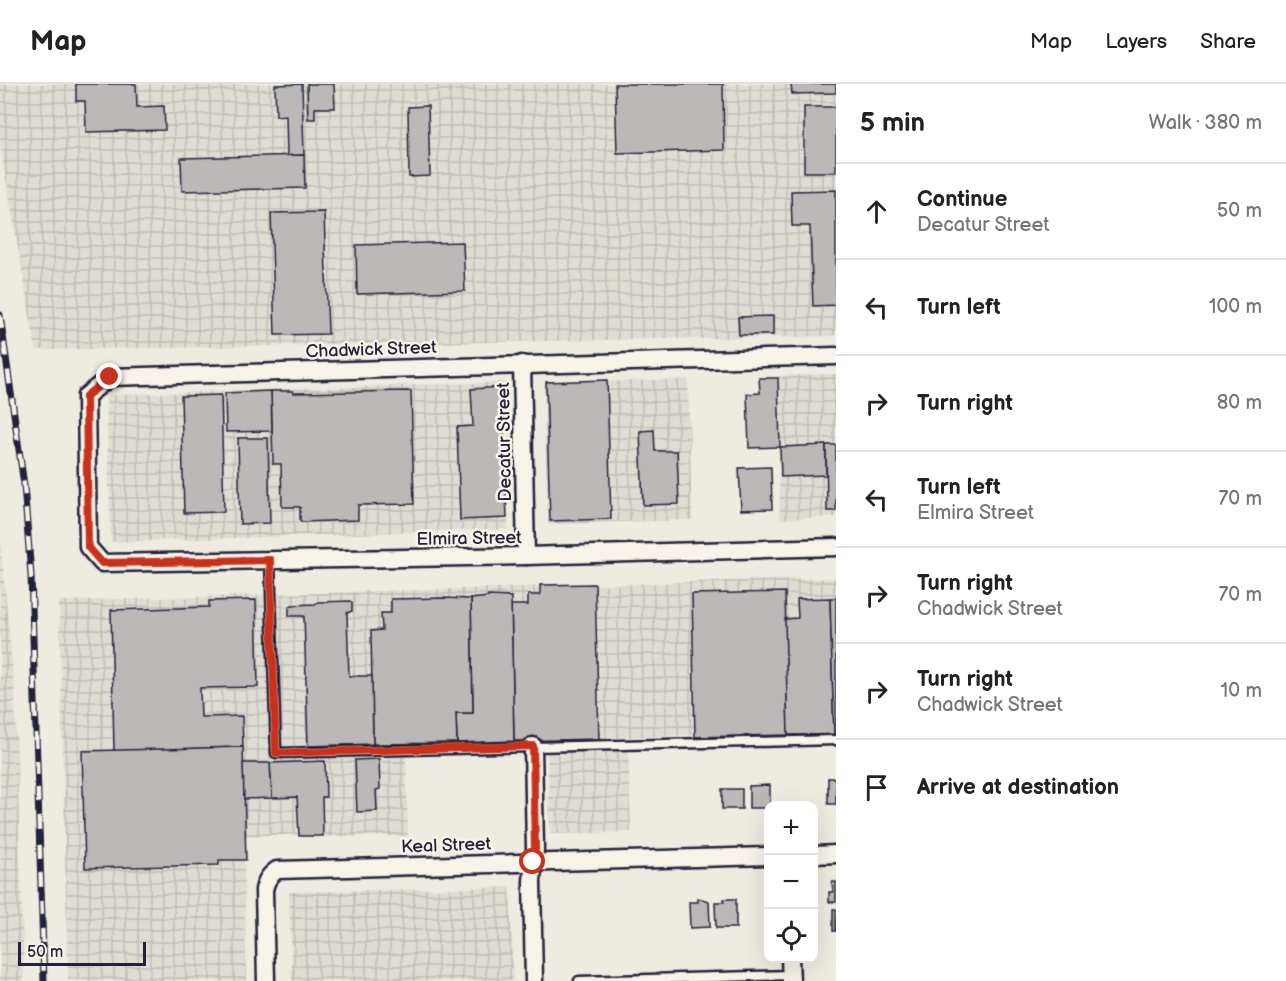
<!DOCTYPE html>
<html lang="en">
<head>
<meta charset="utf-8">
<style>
  :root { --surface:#fff; --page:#f6f6f6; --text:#222; --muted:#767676; --line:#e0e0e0 }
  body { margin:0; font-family:"Balsamiq Sans",sans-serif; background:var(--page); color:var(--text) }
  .controls { position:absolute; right:18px; bottom:18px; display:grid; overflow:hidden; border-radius:12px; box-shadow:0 6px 24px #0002 }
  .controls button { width:54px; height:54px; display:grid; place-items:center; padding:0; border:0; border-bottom:2px solid var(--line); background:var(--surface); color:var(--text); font:30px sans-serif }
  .scale { position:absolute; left:18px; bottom:15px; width:128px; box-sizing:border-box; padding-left:6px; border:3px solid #22223b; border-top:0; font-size:16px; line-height:21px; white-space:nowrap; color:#22223b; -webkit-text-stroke:4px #f7f3e8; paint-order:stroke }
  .stop { position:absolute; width:18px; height:18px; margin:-14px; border:4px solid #c8321e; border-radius:50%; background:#fff }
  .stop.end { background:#c8321e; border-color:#fff; box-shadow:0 2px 6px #0008 }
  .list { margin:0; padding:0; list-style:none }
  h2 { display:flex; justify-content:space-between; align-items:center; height:78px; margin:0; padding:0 24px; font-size:26px }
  h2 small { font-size:20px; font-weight:400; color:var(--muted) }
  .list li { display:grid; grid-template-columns:39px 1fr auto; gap:18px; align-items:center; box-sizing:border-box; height:96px; padding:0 24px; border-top:2px solid var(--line) }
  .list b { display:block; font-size:22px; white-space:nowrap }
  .list p { margin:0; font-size:20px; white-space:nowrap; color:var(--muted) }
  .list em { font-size:20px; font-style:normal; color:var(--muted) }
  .icon { flex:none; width:33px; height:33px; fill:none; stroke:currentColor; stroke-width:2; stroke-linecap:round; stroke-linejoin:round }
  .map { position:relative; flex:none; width:836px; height:897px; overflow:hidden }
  header { display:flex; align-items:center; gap:36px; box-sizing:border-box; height:84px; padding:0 30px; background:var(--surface); border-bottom:2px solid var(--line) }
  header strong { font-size:28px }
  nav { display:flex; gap:33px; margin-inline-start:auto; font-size:21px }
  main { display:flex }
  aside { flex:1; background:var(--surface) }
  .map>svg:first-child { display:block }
</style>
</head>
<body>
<header>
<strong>Map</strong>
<nav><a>Map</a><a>Layers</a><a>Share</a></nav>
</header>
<main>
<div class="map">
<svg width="836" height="897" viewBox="0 0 836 897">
  <defs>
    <pattern id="industrial-grid" width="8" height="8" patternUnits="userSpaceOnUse" patternTransform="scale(1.5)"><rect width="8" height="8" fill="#dfdcd4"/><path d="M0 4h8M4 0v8" fill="none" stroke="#bfbcb7"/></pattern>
  </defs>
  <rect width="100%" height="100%" fill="#eeebe1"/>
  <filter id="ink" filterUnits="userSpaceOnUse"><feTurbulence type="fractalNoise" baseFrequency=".0167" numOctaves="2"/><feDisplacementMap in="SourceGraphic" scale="12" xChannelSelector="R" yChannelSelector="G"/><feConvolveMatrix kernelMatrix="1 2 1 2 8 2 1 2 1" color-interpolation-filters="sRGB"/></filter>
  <g filter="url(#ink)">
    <g fill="url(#industrial-grid)">
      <polygon points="0,0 836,0 836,252 36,266 0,62"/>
      <polygon points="836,290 836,433 780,435 777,292"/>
      <polygon points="688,295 692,436 548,440 544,300"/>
      <polygon points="504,298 508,445 111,458 106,311"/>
      <polygon points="0,453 15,611 24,897 0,897"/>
      <polygon points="836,494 836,647 282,663 277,510"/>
      <polygon points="266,511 271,674 406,670 408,752 324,753 324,750 244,752 246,897 68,897 59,517"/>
      <polygon points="628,661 631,748 550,750 547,664"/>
      <polygon points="510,803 513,897 292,897 289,808"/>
    </g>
    <g fill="#bbb8b7" stroke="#22223b" stroke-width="1.5">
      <polygon points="76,0 136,0 137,23 164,22 165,46 86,48 85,17 76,17"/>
      <polygon points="302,0 304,71 287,72 286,31 276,32 275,1"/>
      <polygon points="307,0 334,0 335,24 315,24 315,35 308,35"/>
      <polygon points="615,0 723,0 724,66 617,69"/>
      <polygon points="791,0 836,0 836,9 792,10"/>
      <polygon points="428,22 430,92 409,93 408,23"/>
      <rect x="804" y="23" width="32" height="65"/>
      <polygon points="304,71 305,104 182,107 181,74"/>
      <polygon points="836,106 836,221 813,222 810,142 792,142 791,107"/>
      <polygon points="324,128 328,250 275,251 271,129"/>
      <polygon points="463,158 465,207 357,210 356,161"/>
      <polygon points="773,232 773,251 739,251 738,233"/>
      <polygon points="759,294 778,294 780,363 749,364 747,310 760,309"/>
      <polygon points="607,296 611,435 550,437 546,298"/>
      <polygon points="502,303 507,434 460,436 457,343 473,342 471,305"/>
      <polygon points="271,307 293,307 293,309 411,307 414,420 358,421 358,436 302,438 300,436 300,423 282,423 281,380 273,380"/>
      <polygon points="271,307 272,347 226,348 225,309"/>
      <polygon points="221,311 224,428 184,429 181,312"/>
      <polygon points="654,346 655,367 677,367 679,420 643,421 640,347"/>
      <polygon points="238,354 268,354 270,439 240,440"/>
      <polygon points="826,361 826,391 781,393 780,363"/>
      <polygon points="826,361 836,361 836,427 827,427"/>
      <polygon points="771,383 772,425 741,426 739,384"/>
      <polygon points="595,500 599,655 514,657 511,521 528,521 528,511 540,511 540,501"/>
      <polygon points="785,508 788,651 695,653 692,510"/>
      <polygon points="488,512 511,513 514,657 457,659 456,629 473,629 471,515 488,513"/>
      <polygon points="442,514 471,515 473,629 456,629 457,659 373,660 371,547 382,546 381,529 391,529 391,515"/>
      <polygon points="830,514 834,651 788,651 785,535 798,534 797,515"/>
      <polygon points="830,514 836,514 836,650 834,651"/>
      <polygon points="256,516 258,603 200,604 201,633 242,632 243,663 114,667 111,526 209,523 209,517"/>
      <polygon points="350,517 352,519 352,527 347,529 349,592 372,592 373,660 308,662 304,532 289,532 289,523 292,521 315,520 318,518"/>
      <polygon points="243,663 246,776 219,776 219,781 85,784 82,667"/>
      <polygon points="379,675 380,705 376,706 377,727 357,728 355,676"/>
      <polygon points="325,677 326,713 322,713 323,752 299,752 297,713 272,714 270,679"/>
      <polygon points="243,679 270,679 272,714 244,715"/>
      <rect x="828" y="694" width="8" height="26"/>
      <polygon points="770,701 770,722 768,724 749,724 749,702"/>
      <rect x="722" y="705" width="20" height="20"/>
      <polygon points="832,798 836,798 836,818 829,818 829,808 833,808"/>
      <polygon points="698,814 709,817 710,843 690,844 689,818 698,818"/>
      <polygon points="724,815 736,815 736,844 716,844 715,818 724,818"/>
      <rect x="833" y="825" width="3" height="22"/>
    </g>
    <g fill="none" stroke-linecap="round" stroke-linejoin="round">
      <defs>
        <g id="service">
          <polyline points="270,476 276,669 836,656"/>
          <polyline points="579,897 791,891"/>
        </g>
        <g id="minor">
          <polyline points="836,272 110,293 86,312 88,463 102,479 526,472 836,463"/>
          <polyline points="522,280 526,472"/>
          <polyline points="533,662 535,765 532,797 534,897"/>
          <polyline points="814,771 836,770"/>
          <polyline points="790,874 791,897"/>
          <path d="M266,897L264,806C266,796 269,792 277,786L768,772"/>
        </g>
      </defs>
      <use href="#service" stroke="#22223b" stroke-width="13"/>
      <use href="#minor" stroke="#22223b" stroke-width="21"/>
      <use href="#service" stroke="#f7f3e8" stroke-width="8"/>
      <use href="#minor" stroke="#f7f3e8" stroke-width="16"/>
      <defs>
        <polyline id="rail" points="0,231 24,401 31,491 44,897"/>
      </defs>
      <use href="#rail" stroke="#22223b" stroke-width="7"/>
      <use href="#rail" stroke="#f7f3e8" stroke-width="4.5" stroke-dasharray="14" stroke-linecap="butt"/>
    </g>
  </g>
  <g fill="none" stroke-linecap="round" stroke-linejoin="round" filter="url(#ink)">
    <polyline stroke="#c8321e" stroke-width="8" points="110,293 86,312 88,463 102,479 270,476 276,669 533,662 535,765 533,778"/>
  </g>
  <g text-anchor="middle" stroke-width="5" stroke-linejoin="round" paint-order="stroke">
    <g font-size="18" fill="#22223b" stroke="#f7f3e8">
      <text transform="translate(371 265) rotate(-2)" y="6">Chadwick Street</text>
      <text transform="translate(504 358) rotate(-91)" y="6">Decatur Street</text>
      <text transform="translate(469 454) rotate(-1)" y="6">Elmira Street</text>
      <text transform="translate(446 761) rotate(-2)" y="6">Keal Street</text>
    </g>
  </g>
</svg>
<div class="controls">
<button>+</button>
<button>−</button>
<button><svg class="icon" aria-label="locate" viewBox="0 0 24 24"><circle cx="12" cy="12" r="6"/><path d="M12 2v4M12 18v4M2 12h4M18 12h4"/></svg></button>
</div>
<div class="scale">50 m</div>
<div class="stop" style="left:533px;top:778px"></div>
<div class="stop end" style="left:110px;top:293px"></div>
</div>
<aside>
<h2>5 min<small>Walk · 380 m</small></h2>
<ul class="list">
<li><svg class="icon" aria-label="ahead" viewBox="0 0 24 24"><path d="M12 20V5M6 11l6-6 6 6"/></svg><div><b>Continue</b><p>Decatur Street</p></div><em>50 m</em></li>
<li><svg class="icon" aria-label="left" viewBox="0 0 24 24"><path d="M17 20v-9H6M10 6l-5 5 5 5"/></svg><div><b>Turn left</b></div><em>100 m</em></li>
<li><svg class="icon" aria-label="right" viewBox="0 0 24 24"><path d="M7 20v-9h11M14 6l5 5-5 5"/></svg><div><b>Turn right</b></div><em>80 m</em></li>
<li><svg class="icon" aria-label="left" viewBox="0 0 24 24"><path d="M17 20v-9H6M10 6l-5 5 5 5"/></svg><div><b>Turn left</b><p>Elmira Street</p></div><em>70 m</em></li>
<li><svg class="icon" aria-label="right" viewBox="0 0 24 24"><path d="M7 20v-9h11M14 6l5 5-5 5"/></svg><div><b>Turn right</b><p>Chadwick Street</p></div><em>70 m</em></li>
<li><svg class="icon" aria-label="right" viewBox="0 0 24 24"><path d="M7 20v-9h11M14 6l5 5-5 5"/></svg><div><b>Turn right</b><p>Chadwick Street</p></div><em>10 m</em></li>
<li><svg class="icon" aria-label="arrive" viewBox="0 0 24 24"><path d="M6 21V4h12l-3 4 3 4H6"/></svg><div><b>Arrive at destination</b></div></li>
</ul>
</aside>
</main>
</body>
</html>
